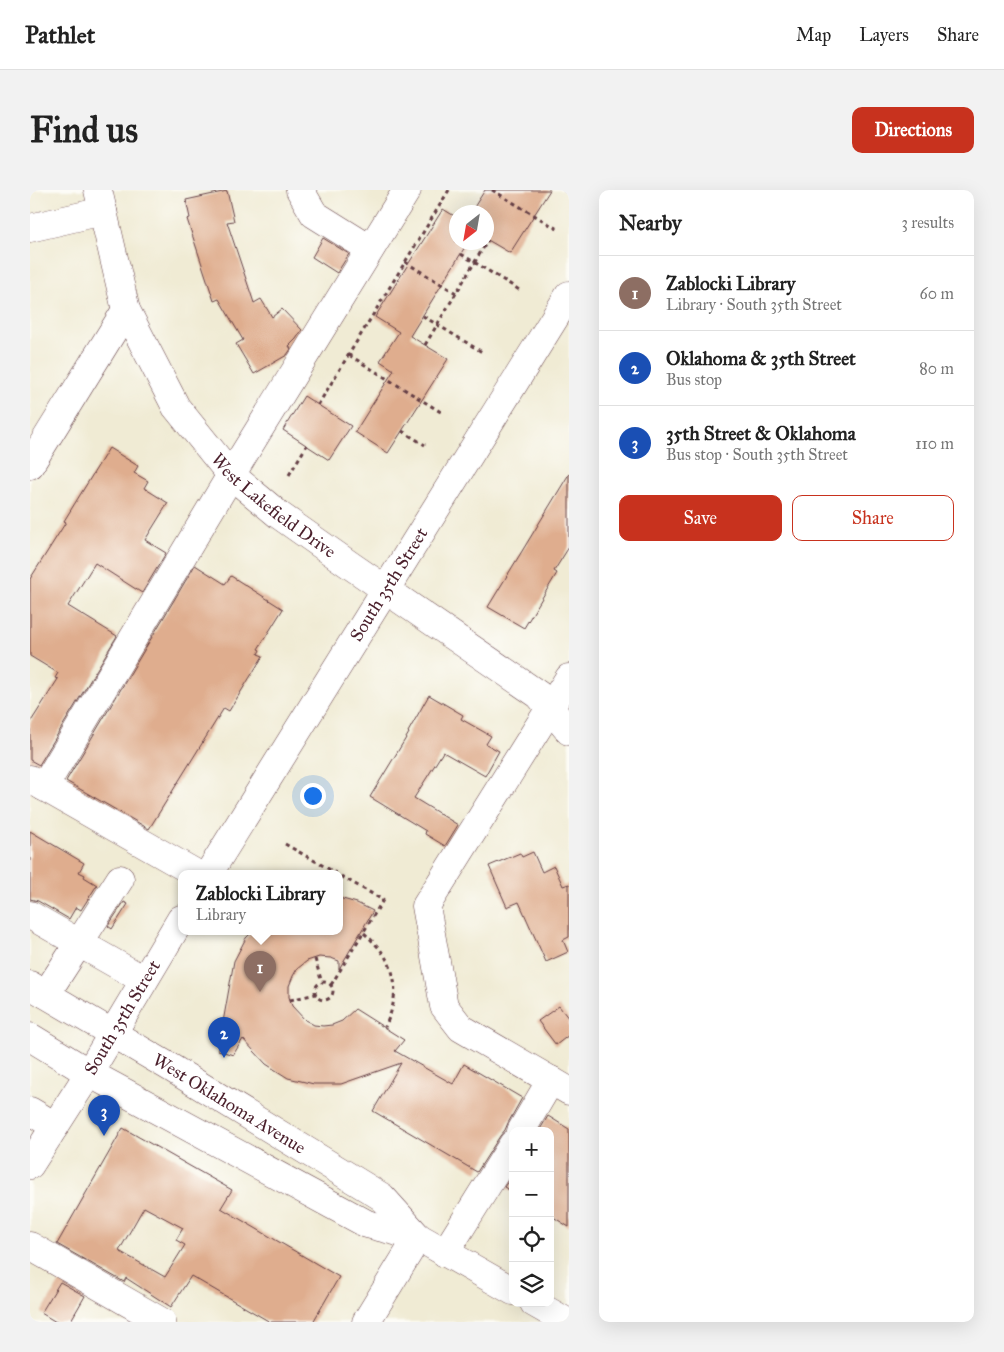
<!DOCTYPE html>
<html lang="en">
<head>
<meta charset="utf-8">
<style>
  :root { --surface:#fff; --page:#f2f2f2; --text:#222; --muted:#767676; --line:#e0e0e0; --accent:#c8321e }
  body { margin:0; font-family:"IM FELL Great Primer",serif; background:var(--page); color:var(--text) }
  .controls { position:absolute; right:15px; bottom:15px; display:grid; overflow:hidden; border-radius:10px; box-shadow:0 5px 20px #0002 }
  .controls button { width:45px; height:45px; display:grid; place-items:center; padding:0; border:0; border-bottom:1px solid var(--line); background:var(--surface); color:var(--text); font:25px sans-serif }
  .compass { position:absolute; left:419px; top:15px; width:45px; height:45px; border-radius:50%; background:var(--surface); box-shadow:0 5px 20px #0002; rotate:211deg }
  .you { position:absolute; left:282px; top:605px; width:18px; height:18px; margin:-12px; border:4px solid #fff; border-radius:50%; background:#1a73e8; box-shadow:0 0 0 8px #1a73e833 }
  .badge { display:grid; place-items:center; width:32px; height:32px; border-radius:50%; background:var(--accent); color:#fff; font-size:16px; font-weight:700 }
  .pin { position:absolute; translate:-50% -41px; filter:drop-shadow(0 1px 2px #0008) }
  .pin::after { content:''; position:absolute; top:26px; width:18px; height:15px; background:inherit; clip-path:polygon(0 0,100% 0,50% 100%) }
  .popup { position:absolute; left:148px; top:680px; width:165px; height:65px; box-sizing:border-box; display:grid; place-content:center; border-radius:10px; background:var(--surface); filter:drop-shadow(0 1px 4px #0005); font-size:16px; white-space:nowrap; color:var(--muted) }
  .popup b { font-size:19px; color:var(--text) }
  .popup::after { content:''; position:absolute; left:50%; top:100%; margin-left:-10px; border:10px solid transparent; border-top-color:var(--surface) }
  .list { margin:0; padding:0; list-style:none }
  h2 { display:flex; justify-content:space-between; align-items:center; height:65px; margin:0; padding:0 20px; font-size:21px }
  h2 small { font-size:16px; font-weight:400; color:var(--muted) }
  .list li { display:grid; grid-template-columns:32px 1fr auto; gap:15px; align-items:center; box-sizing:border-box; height:75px; padding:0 20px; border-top:1px solid var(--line) }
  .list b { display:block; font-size:19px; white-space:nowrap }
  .list p { margin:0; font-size:16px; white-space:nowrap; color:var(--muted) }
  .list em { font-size:16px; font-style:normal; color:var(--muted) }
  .actions { display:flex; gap:10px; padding:15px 20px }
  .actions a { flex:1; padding:11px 0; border:1px solid var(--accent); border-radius:10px; text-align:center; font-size:18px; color:var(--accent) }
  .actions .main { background:var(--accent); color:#fff }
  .icon { flex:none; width:28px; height:28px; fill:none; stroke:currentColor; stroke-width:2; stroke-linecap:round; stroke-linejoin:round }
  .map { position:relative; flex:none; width:539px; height:1132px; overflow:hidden; border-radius:10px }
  header { display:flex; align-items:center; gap:30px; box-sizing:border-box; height:70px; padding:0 25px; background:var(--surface); border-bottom:1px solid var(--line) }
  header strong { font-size:24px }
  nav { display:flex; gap:28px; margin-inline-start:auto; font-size:18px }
  .intro { display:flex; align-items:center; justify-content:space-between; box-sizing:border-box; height:120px; padding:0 30px }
  h1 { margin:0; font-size:35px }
  .button { padding:12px 22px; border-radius:10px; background:var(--accent); color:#fff; font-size:18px; font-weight:700 }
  main { display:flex; gap:30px; padding:0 30px }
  aside { flex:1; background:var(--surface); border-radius:10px; box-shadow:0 5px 20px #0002 }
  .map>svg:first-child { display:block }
</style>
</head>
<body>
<header>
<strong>Pathlet</strong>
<nav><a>Map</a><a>Layers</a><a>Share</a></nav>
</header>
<div class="intro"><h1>Find us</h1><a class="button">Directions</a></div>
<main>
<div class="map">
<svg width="539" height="1132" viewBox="0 0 539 1132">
  <rect width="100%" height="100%" fill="#fdfcf7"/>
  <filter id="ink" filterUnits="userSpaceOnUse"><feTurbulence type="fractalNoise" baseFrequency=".02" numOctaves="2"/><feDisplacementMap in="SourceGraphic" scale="10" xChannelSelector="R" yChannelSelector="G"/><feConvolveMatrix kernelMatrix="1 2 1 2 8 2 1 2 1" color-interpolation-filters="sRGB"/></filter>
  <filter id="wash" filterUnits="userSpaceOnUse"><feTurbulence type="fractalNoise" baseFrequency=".0096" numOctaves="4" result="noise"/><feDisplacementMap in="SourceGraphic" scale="20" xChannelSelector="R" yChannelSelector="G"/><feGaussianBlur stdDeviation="1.12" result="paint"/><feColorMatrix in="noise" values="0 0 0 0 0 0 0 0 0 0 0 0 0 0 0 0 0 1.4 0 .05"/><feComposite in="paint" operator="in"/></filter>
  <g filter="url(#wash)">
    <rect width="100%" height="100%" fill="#f0ebd4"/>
    <g id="blocks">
      <g fill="#dfad8e" fill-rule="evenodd">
        <polygon points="455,0 520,0 480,63 456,49 456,22 441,22"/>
        <polygon points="197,1 204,31 197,32 224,113 231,109 242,127 252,119 272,140 266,149 259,156 261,159 257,165 224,184 206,154 213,150 189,109 184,111 157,29 160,28 156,10"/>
        <polygon points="413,19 426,27 426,52 438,52 380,146 418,169 358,263 325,242 364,180 350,171 369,142 345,127"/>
        <polygon points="293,48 319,64 307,83 282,67"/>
        <polygon points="274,206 321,236 299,270 253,240"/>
        <polygon points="79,258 108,276 104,283 118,291 114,298 138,313 115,350 136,363 112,403 65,373 38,416 87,446 9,575 0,570 0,533 28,489 25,488 28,483 0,466 0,389 36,332 34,331"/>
        <polygon points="539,284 539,357 524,381 527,383 494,438 458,417"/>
        <polygon points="165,375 195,394 201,386 253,419 228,459 230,460 228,464 233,466 199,521 194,518 119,639 36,591"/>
        <polygon points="399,505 433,525 431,529 461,546 456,554 469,561 455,586 413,562 384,608 428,635 415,656 395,644 396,641 340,607 379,543 378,542"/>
        <polygon points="0,641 54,673 49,682 55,685 54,687 67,695 51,720 46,717 39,729 8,711 0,709"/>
        <polygon points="503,662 512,682 524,676 533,696 539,694 539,747 533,750 538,762 516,772 489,712 477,717 459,676 490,663 492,667"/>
        <polygon points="309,708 327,713 343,721 309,779 309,771 301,768 289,767 277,771 267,779 263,786 259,796 259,807 262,816 275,830 284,835 293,836 302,835 312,831 325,819 374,850 365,861 423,894 434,874 492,908 478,933 475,940 470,946 447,982 343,921 371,873 311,894 284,894 258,888 236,874 213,849 203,865 188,860 204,771 216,748 223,741 309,741"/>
        <polygon points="94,712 98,714 82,739 78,736"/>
        <polygon points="529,816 539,829 539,845 526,855 508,831"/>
        <polygon points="518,926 539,939 539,1037 520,1025 520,941 509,941"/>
        <path d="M93,938L202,1000L191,1018L309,1087L283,1132H240L161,1086L141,1117L96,1088L94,1092L27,1054ZM114,1017L153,1038L146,1050L155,1055L135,1087L89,1061Z"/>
        <polygon points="483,984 483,1002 474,997"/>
        <polygon points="30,1092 55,1106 40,1132 26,1132 11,1123"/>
      </g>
    </g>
  </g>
  <g filter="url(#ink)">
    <use href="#blocks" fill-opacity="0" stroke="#633e44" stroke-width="1"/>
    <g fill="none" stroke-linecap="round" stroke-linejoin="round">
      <defs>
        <g id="minor">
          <path id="s1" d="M68,0L96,120L146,217L201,285L249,325L320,375L509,505L539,541"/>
          <polyline points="270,0 284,24 340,59"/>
          <polyline points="0,38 73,21"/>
          <polyline points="0,275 96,120"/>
          <polyline points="539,488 396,716 414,816 431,838 539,901"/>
          <polyline points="0,589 165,683"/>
          <polyline points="14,597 201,285 377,0"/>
          <polyline points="0,725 49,753 90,689"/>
          <polyline points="16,804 49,753 114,790"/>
          <polyline points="0,921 25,936"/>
          <polyline points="491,941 521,890"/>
          <polyline points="0,1056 132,1132"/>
          <polyline points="415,1063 483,954"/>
          <polyline points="336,1132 388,1047"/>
        </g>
        <g id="major">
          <path id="s2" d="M179,683L539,105"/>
          <path id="s3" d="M0,795L138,876L352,1007L388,1047"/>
          <polyline points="0,847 59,883 337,1034 388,1047 483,1101"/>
          <path id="s4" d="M0,975L59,883L151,729"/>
          <polyline points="504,1113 537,1132"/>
        </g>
      </defs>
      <use href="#minor" stroke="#633e44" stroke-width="29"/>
      <use href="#major" stroke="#633e44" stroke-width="29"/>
      <g stroke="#633e44" stroke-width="3" stroke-dasharray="4 4" stroke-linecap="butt">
        <polyline points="462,0 529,40"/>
        <polyline points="534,0 539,3"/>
        <polyline points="431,64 491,101"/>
        <polyline points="375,72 426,103"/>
        <polyline points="393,126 452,162"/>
        <polyline points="395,155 458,50"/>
        <polyline points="319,165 414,224"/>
        <polyline points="288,215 419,0"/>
        <polyline points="372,241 395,255"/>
        <polyline points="259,285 277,255"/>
        <polyline points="255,654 306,683"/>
        <path d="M334,743C366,771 373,798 355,837"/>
        <polyline points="285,769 292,793"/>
        <circle cx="294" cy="801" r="9"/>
        <polyline points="301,795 353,710 309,685"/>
        <polyline points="260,810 286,804"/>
      </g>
      <use href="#minor" stroke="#fff" stroke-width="28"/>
      <use href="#major" stroke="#fff" stroke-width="28"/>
    </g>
  </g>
  <g text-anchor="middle" stroke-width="4" stroke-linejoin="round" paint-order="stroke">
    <g font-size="18" fill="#4a1f2b" stroke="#fdfcf7">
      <text dy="6" stroke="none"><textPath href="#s1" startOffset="372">West Lakefield Drive</textPath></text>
      <text dy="6" stroke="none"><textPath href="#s2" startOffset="340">South 35th Street</textPath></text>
      <text dy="6" stroke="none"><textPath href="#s4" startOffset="174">South 35th Street</textPath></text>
      <text dy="6" stroke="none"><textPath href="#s3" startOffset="232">West Oklahoma Avenue</textPath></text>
    </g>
  </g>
</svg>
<div class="controls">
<button>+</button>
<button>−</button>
<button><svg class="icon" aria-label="locate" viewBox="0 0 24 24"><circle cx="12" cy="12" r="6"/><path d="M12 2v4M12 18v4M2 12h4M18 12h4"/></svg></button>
<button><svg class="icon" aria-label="layers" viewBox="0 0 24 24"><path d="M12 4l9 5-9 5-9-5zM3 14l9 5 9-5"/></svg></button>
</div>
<svg class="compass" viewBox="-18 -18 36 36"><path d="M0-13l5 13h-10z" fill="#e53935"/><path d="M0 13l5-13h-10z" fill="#767676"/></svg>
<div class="you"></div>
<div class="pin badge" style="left:230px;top:802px;background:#8d6e63">1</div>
<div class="popup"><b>Zablocki Library</b>Library</div>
<div class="pin badge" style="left:194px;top:868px;background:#1a4fb4">2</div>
<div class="pin badge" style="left:74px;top:946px;background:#1a4fb4">3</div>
</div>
<aside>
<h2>Nearby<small>3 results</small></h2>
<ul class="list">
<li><span class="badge" style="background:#8d6e63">1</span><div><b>Zablocki Library</b><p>Library · South 35th Street</p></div><em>60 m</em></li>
<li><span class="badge" style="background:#1a4fb4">2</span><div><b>Oklahoma &amp; 35th Street</b><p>Bus stop</p></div><em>80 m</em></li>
<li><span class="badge" style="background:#1a4fb4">3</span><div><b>35th Street &amp; Oklahoma</b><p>Bus stop · South 35th Street</p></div><em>110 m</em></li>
</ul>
<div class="actions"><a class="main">Save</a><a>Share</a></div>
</aside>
</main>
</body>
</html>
